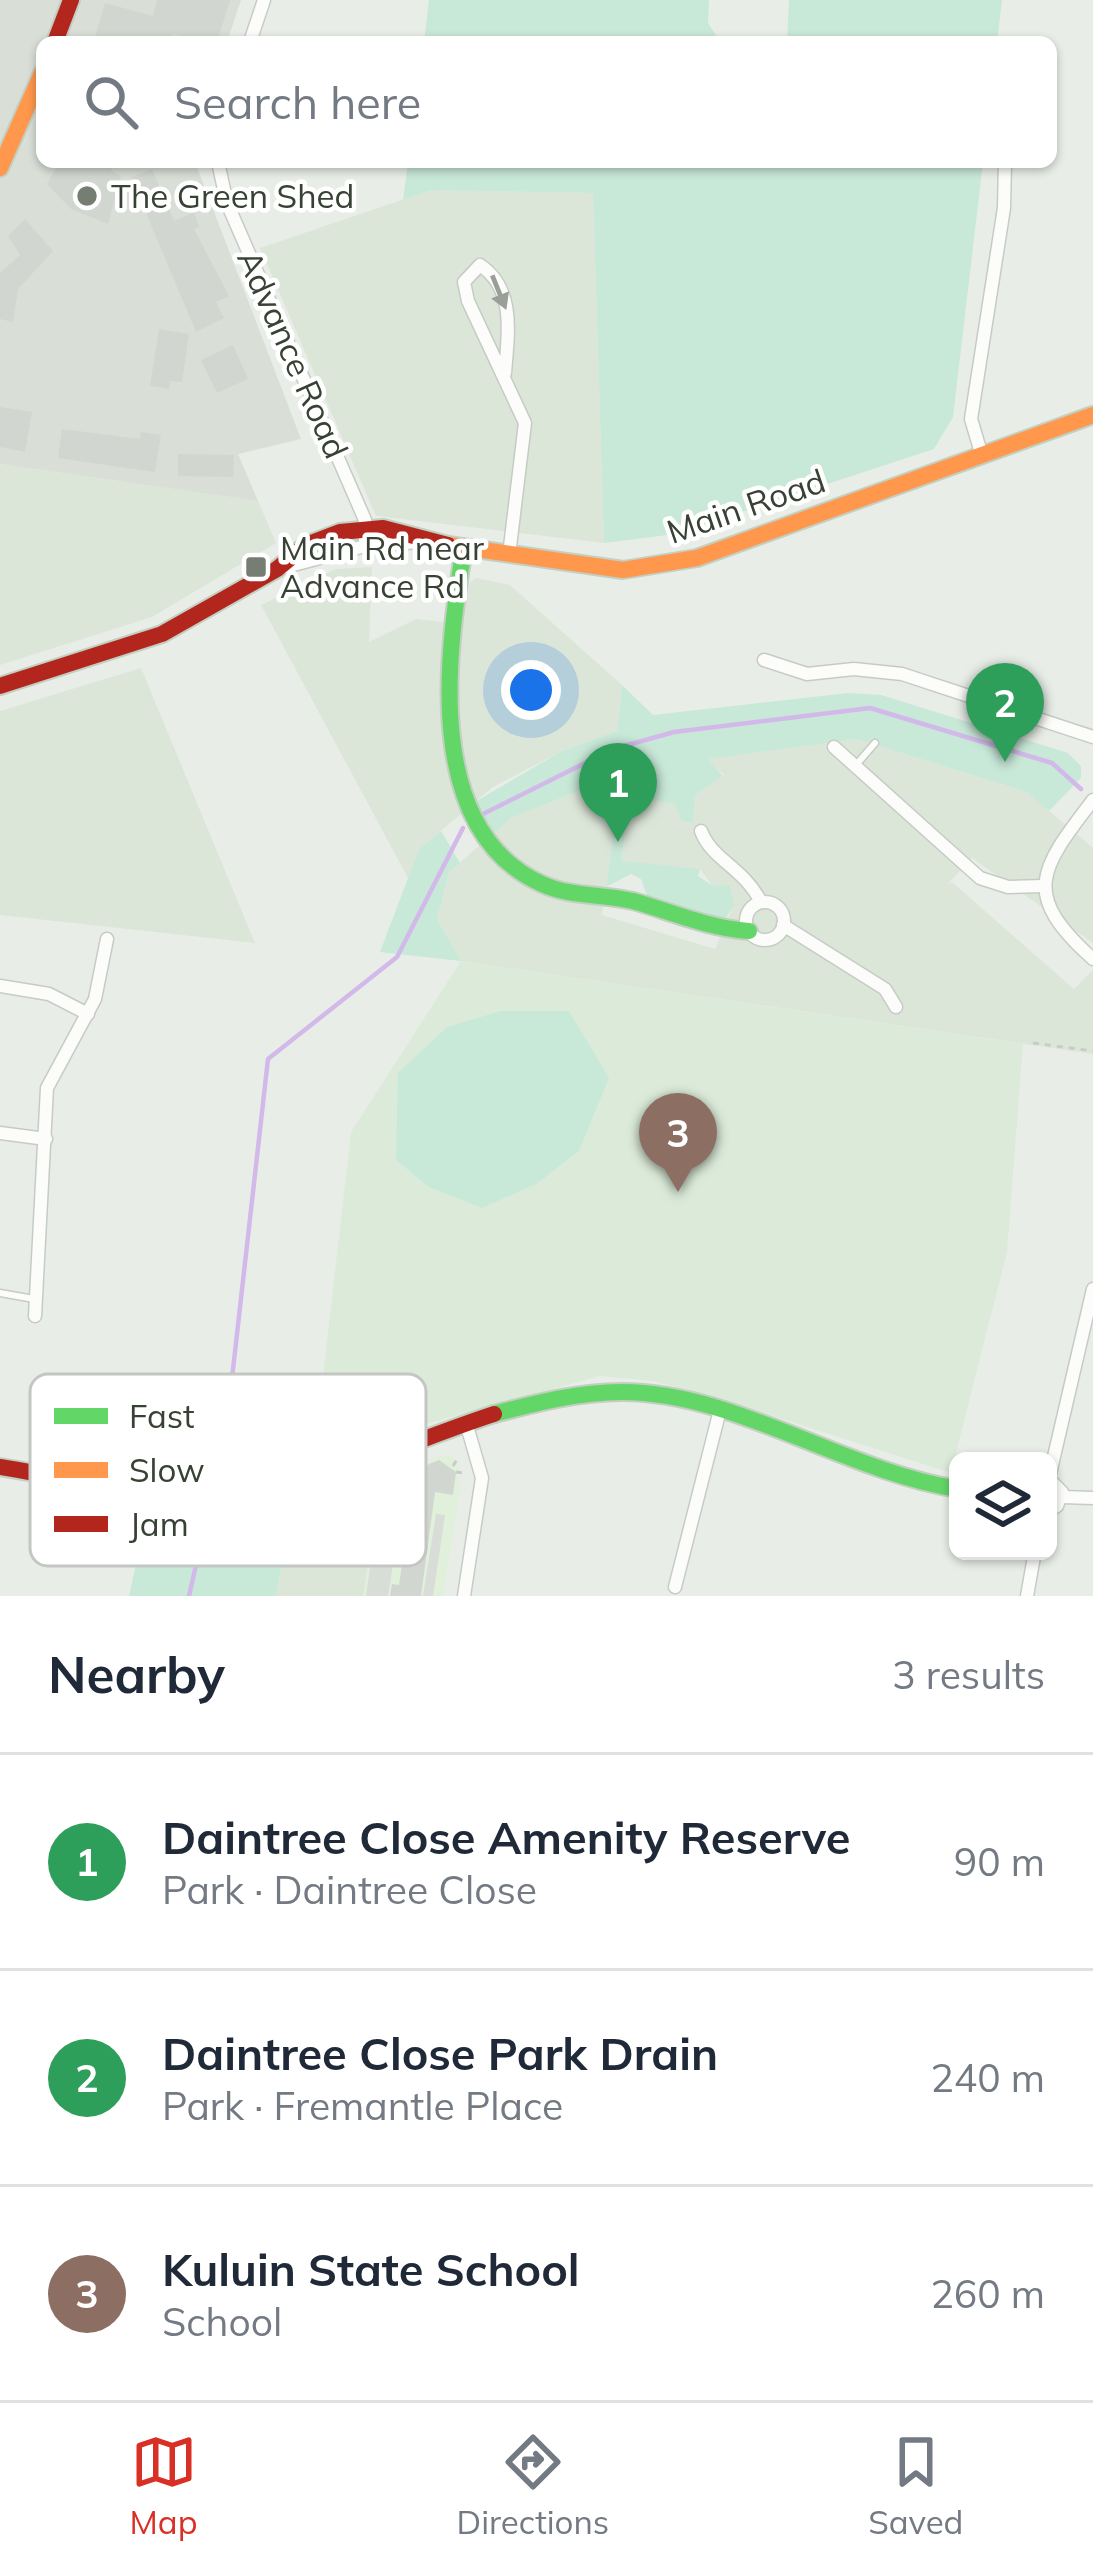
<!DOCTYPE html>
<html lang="en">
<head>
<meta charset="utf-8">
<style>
  :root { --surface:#fff; --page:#f2f2f3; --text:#1f2937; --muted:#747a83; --line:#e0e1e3; --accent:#d93025 }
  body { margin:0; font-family:Mulish,sans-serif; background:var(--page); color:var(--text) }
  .controls { position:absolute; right:36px; bottom:36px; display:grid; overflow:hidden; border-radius:18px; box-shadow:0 3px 9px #0004 }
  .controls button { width:108px; height:108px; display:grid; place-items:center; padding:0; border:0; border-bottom:3px solid var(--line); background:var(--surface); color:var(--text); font:60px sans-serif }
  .you { position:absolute; left:531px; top:690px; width:42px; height:42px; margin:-30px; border:9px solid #fff; border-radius:50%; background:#1a73e8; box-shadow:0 0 0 18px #1a73e833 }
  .badge { display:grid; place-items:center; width:78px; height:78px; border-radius:50%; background:var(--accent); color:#fff; font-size:39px; font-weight:700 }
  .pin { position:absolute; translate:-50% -99px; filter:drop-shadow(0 3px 6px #0008) }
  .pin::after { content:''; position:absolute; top:63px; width:42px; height:36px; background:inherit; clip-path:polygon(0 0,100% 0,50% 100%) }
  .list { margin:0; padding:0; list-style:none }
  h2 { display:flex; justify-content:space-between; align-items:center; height:156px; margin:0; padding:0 48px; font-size:51px }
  h2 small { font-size:39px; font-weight:400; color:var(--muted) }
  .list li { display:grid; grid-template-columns:78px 1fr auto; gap:36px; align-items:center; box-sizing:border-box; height:216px; padding:0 48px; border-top:3px solid var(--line) }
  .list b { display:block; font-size:45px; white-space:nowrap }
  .list p { margin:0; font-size:39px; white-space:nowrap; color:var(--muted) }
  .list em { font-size:39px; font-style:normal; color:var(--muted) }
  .icon { flex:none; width:66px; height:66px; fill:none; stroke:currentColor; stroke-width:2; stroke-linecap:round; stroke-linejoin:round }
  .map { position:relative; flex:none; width:1093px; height:1596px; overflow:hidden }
  .search { position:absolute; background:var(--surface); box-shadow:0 3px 9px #0004; left:36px; right:36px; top:36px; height:132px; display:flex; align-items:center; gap:30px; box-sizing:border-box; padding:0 42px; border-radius:18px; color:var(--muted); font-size:45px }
  .sheet { height:804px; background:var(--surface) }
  nav { display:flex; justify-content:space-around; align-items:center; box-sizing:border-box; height:168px; border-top:3px solid var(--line); background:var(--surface); font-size:33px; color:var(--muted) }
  nav a { display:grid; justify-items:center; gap:6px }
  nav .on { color:var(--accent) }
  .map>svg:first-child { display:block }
</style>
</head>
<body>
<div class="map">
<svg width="1093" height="1596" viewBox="0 0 1093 1596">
  <rect width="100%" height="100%" fill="#e8eee7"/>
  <g fill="#dbe6d8">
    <polygon points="431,190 593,193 604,543 376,516 260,248"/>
    <polygon points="0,464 258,501 276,543 152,617 0,665"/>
    <polygon points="372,567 369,642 416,619 460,624 465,586 476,578 510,585 622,685 617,731 560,752 493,787 419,849 408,878 261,605 336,569"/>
    <polygon points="141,668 255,943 0,915 0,711"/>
    <polygon points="857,739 1027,792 1093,848 1093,943 972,858 947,885 952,882 1074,989 1093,970 1093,1054 461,961 437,919 449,872 511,818 622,774 602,915 715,949 731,911 700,869 621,862 631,796 675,804 693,822 695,795 724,775 706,759"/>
    <polygon points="427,1460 412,1551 363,1596 276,1596 293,1504"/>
  </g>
  <polygon fill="#e0f0da" points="450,1454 458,1463 460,1490 443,1596 363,1596 371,1545 412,1550 427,1460"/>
  <polygon fill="#d9dfd7" points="0,0 241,0 227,42 42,42 42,162 195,162 301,439 238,454 258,501 0,464"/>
  <polygon fill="#dcebd9" points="461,961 1023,1044 1007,1252 951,1473 720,1399 653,1381 600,1376 314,1455 351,1132"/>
  <g fill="#c8e8d8">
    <polygon points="429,0 709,0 708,23 719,40 745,42 424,42"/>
    <polygon points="789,0 1002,0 997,42 787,42"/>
    <polygon points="408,162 983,162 953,417 934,449 675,534 604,543 593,193 431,190 403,200"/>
    <polygon points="622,685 653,715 848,693 881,695 1068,753 1081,766 1081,778 1049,811 1027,792 857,739 708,759 723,776 695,795 693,823 681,820 675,804 631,797 621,861 700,869 698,876 713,886 730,885 734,904 724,922 649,901 641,879 631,874 606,887 622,774 511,818 493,834 475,802 560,752 617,731"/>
    <polygon points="441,831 460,863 449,872 437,919 461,961 380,952 419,849"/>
    <polygon points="501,1011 569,1011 609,1078 579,1151 536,1184 482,1208 429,1187 396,1160 398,1073 447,1027"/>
    <polygon points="293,1504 276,1596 129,1596 148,1510 174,1513"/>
  </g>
  <g fill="#d8ddd7">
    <polygon points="436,1514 445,1515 433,1596 423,1596"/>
    <polygon points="371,1560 393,1564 388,1596 366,1596"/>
  </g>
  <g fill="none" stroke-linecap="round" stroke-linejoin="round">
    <g stroke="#d2b9ea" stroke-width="4.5">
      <polyline points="481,815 613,749 674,732 870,708 1052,763 1081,789"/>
      <polyline points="222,1467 268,1059 397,957 463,828"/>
      <polyline points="189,1596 205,1525"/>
    </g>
  </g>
  <g fill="#d1d7d0">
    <polygon points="157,0 230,0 217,42 172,34 169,42 95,37 105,3 153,16"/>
    <polygon points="59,162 114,162 111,171 121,176 108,224 71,209 47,184"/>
    <polygon points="152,169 174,221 194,212 199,227 194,229 229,296 216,302 224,318 196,332 131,177"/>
    <polygon points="25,219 53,251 18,289 13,322 0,319 0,273 20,255 8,236"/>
    <polygon points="159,329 189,334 182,382 170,381 169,389 150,386"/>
    <polygon points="233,345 248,379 217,393 201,360"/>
    <polygon points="0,407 32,412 25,452 0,447"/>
    <polygon points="62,429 140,439 141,432 161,435 155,472 58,458"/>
    <polygon points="178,454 234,455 233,477 178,476"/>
    <polygon points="439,1460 456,1472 453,1495 435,1492 421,1596 390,1596 392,1584 399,1585 402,1564 412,1565 427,1465"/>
  </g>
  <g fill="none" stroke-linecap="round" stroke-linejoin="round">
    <defs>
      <g id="lane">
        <polyline points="856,765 875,743"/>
        <polyline points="0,1293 34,1299"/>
      </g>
      <g id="street">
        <polyline points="250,42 264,0"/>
        <polyline points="218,162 227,203 365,520 365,546"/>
        <path d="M505,373C508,334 516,289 480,265L464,282L468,301L525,423L509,555"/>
        <polyline points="982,456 971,419 1004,208 1005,162"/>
        <polyline points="282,568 365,546 420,542"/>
        <polyline points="764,660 807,674 854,669 902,674 1093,737"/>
        <polyline points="834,747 980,878 1008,887 1044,886"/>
        <path d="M1093,800C1040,869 1020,894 1093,959"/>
        <path d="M701,831C712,860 743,867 761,902"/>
        <circle cx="765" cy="921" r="19"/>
        <polyline points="783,925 885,989 896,1007"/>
        <polyline points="0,986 49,994 88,1014"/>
        <polyline points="0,1133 46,1139"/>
        <polyline points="35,1316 47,1088 95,999 107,939"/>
        <polyline points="1048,1478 1062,1492 1057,1506 1048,1511"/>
        <polyline points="1049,1478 1093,1289"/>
        <polyline points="1062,1497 1093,1498"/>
        <polyline points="675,1587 720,1410"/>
        <polyline points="464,1596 482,1478 467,1426"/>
        <polyline points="1027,1596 1035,1551"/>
      </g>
      <g id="fast">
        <path d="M464,548C447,652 422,830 542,884C570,897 603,894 633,901C672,912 708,928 749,931"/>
        <path d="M494,1414C536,1403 578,1392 622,1392C735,1392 844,1471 958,1489"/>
      </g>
      <g id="slow">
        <polyline points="0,168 42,73"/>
        <polyline points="448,545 623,570 697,558 1093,415"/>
      </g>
      <g id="jam">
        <polyline points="55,42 71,0"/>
        <polyline points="0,686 162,634 277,569 306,545 340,532 383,528 448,545"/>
        <path d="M0,1467C78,1480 159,1499 238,1491C326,1483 411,1441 494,1414"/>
      </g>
    </defs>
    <use href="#lane" stroke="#c6ccc5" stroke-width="9"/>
    <use href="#street" stroke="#c6ccc5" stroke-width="15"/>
    <use href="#fast" stroke="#c3cfc1" stroke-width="20"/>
    <use href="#slow" stroke="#c3cfc1" stroke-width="20"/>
    <use href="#jam" stroke="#c3cfc1" stroke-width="20"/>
    <g stroke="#c8ccc6" stroke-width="3" stroke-dasharray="6 6" stroke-linecap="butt">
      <polyline points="1033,1043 1093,1051"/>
      <polyline points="453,1466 458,1458"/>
      <polyline points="456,1472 463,1473"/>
    </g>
    <use href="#lane" stroke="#fcfcfb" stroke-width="6"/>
    <use href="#street" stroke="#fcfcfb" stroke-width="12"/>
    <use href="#fast" stroke="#63d668" stroke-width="16"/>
    <use href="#slow" stroke="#ff974d" stroke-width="16"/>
    <use href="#jam" stroke="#b3261e" stroke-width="16"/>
  </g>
  <defs><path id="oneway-solid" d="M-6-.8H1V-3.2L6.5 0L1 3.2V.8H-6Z" transform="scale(3)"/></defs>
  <use fill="#9a9f98" href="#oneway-solid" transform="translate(499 292) rotate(68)"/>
  <g fill="#767e73" stroke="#fff" stroke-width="4.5">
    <circle cx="87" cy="196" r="12"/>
    <rect x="244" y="555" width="24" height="24" rx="6"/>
  </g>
  <g text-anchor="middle" stroke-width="9" stroke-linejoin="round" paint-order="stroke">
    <g font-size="33" fill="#384234" stroke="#fff" text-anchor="start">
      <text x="111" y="208">The Green Shed</text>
      <text x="280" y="560">Main Rd near<tspan x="280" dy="38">Advance Rd</tspan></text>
    </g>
    <g font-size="33" fill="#384234" stroke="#fff">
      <text transform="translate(293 354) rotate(66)" y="12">Advance Road</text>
      <text transform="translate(746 506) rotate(-19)" y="12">Main Road</text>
    </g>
  </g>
  <rect x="30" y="1374" width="396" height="192" rx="18" fill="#fff" stroke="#c3c6c2" stroke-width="3"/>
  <rect x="54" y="1408" width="54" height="16" fill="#63d668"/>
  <rect x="54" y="1462" width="54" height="16" fill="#ff974d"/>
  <rect x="54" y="1516" width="54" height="16" fill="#b3261e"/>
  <g font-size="33" fill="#384234">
    <text x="129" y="1428">Fast</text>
    <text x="129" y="1482">Slow</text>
    <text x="129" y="1536">Jam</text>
  </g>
</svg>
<div class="controls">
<button><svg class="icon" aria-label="layers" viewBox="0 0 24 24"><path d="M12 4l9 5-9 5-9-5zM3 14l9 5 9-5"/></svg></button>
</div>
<div class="you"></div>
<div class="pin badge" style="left:618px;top:842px;background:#2e9e5b">1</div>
<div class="pin badge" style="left:1005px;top:762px;background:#2e9e5b">2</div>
<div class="pin badge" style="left:678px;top:1192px;background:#8d6e63">3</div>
<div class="search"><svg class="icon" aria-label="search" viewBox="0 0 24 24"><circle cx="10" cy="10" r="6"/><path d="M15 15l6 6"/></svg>Search here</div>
</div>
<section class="sheet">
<h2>Nearby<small>3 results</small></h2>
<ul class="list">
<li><span class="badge" style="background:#2e9e5b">1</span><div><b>Daintree Close Amenity Reserve</b><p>Park · Daintree Close</p></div><em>90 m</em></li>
<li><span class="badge" style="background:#2e9e5b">2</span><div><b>Daintree Close Park Drain</b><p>Park · Fremantle Place</p></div><em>240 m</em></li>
<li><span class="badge" style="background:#8d6e63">3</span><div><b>Kuluin State School</b><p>School</p></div><em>260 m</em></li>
</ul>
</section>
<nav>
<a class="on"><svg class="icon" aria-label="map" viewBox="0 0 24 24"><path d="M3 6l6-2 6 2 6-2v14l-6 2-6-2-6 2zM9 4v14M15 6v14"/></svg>Map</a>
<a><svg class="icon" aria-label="directions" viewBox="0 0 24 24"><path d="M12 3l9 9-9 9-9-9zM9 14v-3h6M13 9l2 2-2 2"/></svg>Directions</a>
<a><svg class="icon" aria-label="saved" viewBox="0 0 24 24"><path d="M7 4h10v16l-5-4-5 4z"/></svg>Saved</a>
</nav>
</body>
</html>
